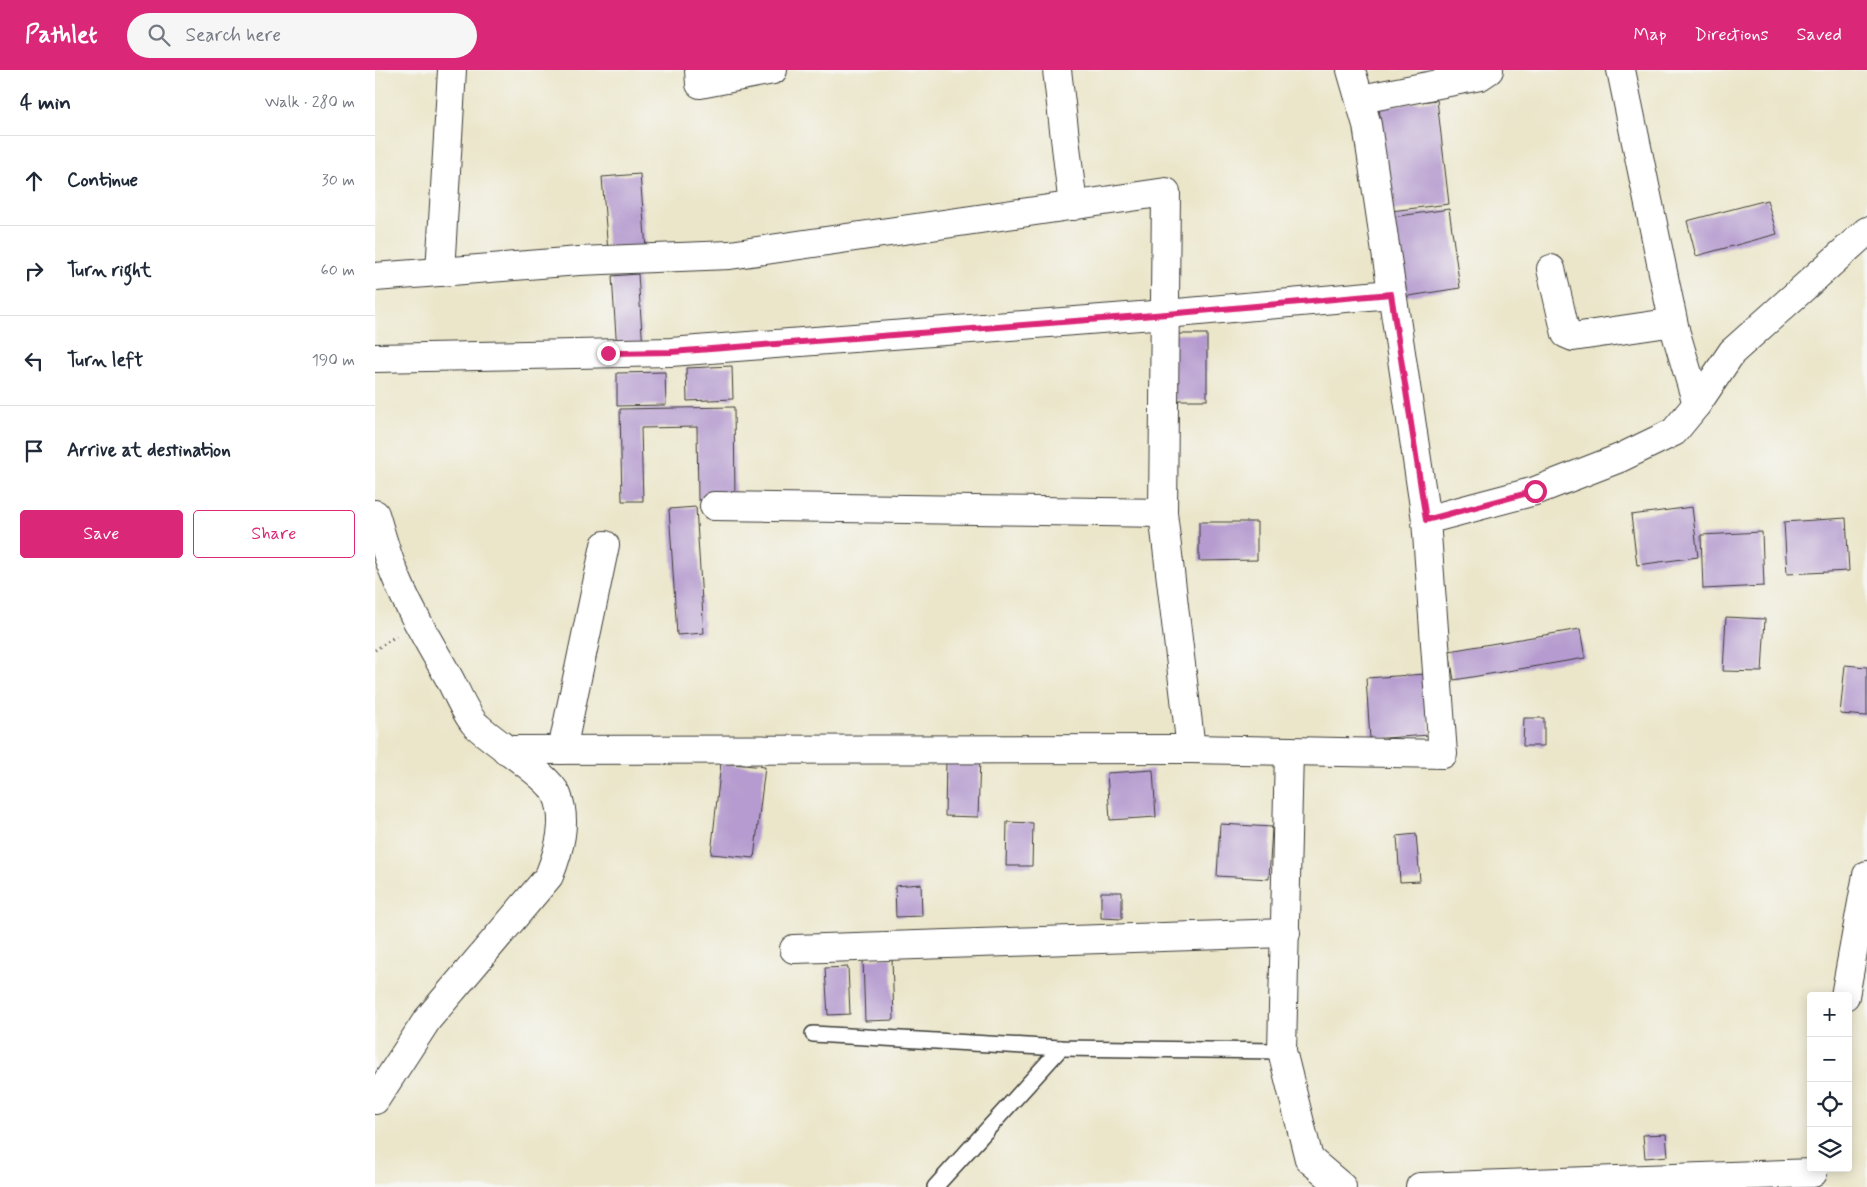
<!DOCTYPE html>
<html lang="en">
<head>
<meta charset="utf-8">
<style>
  :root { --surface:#fff; --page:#f6f6f7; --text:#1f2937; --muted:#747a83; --line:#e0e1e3; --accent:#db2777 }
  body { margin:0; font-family:Mynerve,sans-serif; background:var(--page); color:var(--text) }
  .controls { position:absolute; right:15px; bottom:15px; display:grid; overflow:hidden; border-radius:5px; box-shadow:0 2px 12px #0003 }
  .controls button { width:45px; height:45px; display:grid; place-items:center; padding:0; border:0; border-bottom:1px solid var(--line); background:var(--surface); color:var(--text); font:25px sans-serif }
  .stop { position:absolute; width:15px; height:15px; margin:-11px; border:4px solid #db2777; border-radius:50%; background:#fff }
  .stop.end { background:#db2777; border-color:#fff; box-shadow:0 1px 5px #0008 }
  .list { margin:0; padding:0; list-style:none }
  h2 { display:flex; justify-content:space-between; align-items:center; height:65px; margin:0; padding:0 20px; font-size:21px }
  h2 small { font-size:16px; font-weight:400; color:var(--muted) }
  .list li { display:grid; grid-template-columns:32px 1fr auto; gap:15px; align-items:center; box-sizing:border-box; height:90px; padding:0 20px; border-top:1px solid var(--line) }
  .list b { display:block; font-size:19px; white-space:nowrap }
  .list em { font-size:16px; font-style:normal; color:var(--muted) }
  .actions { display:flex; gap:10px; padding:15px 20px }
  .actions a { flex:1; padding:11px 0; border:1px solid var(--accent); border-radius:5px; text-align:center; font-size:18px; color:var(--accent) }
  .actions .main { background:var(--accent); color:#fff }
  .icon { flex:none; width:28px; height:28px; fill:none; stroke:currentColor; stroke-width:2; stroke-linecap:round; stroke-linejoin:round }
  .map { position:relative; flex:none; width:1492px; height:1117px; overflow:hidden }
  header { display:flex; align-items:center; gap:30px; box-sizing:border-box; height:70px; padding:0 25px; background:var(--accent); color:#fff }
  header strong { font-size:24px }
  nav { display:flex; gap:28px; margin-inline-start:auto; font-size:18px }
  .search { width:350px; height:45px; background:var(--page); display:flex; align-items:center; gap:12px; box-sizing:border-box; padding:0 18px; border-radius:28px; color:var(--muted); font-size:19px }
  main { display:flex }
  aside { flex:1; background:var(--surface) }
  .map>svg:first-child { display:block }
</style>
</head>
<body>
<header>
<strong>Pathlet</strong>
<div class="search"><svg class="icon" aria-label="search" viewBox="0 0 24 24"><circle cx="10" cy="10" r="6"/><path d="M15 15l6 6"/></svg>Search here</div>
<nav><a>Map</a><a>Directions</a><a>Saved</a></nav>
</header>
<main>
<aside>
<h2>4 min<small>Walk · 280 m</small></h2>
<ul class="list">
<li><svg class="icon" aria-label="ahead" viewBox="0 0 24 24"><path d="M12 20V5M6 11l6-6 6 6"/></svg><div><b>Continue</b></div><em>30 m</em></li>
<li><svg class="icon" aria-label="right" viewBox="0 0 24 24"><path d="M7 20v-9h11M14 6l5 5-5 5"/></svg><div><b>Turn right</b></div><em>60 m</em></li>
<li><svg class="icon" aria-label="left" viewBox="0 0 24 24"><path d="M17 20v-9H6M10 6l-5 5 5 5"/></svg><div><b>Turn left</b></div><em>190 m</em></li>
<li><svg class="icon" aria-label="arrive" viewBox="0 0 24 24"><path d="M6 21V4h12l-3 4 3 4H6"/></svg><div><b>Arrive at destination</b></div></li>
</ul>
<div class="actions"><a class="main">Save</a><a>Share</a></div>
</aside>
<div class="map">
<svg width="1492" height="1117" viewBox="0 0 1492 1117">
  <rect width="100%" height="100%" fill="#f6f6f2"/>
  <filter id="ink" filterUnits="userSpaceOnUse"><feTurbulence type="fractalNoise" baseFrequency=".02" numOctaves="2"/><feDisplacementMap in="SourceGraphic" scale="10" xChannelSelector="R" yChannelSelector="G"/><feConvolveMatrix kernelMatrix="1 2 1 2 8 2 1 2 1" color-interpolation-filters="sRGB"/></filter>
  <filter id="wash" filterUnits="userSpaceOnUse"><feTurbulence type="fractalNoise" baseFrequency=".0096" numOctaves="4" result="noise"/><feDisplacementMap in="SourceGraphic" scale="20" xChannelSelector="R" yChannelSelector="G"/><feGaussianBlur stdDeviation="1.12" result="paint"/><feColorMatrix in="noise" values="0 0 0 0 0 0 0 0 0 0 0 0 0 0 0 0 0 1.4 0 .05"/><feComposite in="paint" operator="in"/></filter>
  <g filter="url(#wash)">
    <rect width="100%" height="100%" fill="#ebe6ca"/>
    <g id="blocks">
      <g fill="#b59bcf">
        <polygon points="1062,30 1074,134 1016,141 1004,37"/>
        <polygon points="265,104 271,179 233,182 227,107"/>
        <polygon points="1392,130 1402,164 1321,186 1312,151"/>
        <polygon points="1074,139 1085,218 1021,228 1010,148"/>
        <polygon points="263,204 268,279 242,281 237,206"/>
        <rect x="798" y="264" width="34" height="66"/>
        <polygon points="357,296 358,329 312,331 311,298"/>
        <polygon points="290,302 291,335 242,336 242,303"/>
        <polygon points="359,337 360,429 323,430 322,357 266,358 268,431 247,431 245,339"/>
        <polygon points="321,437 329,563 302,565 294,439"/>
        <polygon points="1317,437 1323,487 1262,495 1256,445"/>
        <polygon points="1471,448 1474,501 1412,504 1409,452"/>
        <polygon points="824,452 882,452 882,490 824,491"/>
        <polygon points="1387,462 1389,516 1328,519 1326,465"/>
        <polygon points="1351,547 1390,549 1387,602 1348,601"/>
        <polygon points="1205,559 1210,588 1079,610 1074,581"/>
        <polygon points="1470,595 1492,597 1492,646 1465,644"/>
        <polygon points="1051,604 1055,665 995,669 991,608"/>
        <polygon points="1149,648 1169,648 1169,676 1148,676"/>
        <polygon points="571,687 605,688 603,747 570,746"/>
        <polygon points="346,693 390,697 379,788 336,784"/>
        <polygon points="778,700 781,747 735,750 732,703"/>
        <polygon points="632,752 658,753 657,796 631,796"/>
        <polygon points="845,754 897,757 894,809 842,806"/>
        <polygon points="1041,764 1045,811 1025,812 1022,766"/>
        <polygon points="546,814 547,846 521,847 520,816"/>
        <polygon points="726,822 747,822 747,849 726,848"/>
        <polygon points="517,888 519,950 490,951 488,889"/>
        <polygon points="473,897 475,944 453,945 450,898"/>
        <polygon points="1291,1064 1293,1086 1270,1088 1268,1065"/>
      </g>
    </g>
  </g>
  <g filter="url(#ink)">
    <use href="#blocks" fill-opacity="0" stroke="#3b3a36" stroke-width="1"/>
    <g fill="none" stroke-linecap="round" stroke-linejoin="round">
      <defs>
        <g id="service">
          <polyline points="438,964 686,978 907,981"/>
          <polyline points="560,1117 686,978"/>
        </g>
        <g id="minor">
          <polyline points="324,0 325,14 398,0"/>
          <polyline points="682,0 698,136"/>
          <polyline points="976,0 992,55 1051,450"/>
          <polyline points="1246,0 1300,260"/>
          <polyline points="986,29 1105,6 1114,0"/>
          <polyline points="1176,199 1191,264 1198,267 1293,253 1300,260 1322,334"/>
          <polyline points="65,202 77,0"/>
          <polyline points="0,207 204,191 355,185 791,122 788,443 816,679"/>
          <polyline points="0,288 296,282 791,244 1016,224"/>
          <polyline points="339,436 788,443"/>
          <path d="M0,444C6,463 11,484 19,502C33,538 54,572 73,606C81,620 89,641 99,653C118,673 173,704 182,725C193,751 184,781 174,806L52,950L0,1030"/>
          <polyline points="131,680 816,679 1068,684 1051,450 1160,421 1245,388 1299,362 1322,334 1357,282 1492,161"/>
          <polyline points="187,680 230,475"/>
          <polyline points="914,681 907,981 934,1089 967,1117"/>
          <polyline points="419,879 911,863"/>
          <polyline points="1470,926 1492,805"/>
          <polyline points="1045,1117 1438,1103"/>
        </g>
      </defs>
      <use href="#service" stroke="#3b3a36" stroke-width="18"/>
      <use href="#minor" stroke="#3b3a36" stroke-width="30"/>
      <polyline stroke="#3b3a36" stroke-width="3" stroke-dasharray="1 4" stroke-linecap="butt" points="0,580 21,566"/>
      <use href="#service" stroke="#fff" stroke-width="15"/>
      <use href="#minor" stroke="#fff" stroke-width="28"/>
    </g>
  </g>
  <g fill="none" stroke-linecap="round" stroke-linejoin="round" filter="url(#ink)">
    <polyline stroke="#db2777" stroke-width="6" points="233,283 296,282 792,244 1016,224 1051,450 1160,421"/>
  </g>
</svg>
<div class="controls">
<button>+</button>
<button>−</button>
<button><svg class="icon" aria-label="locate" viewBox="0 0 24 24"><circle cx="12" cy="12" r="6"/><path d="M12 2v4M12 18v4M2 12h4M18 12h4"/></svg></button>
<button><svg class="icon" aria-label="layers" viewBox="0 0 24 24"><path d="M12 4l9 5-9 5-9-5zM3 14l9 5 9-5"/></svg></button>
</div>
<div class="stop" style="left:1160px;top:421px"></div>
<div class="stop end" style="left:233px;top:283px"></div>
</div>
</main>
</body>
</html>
